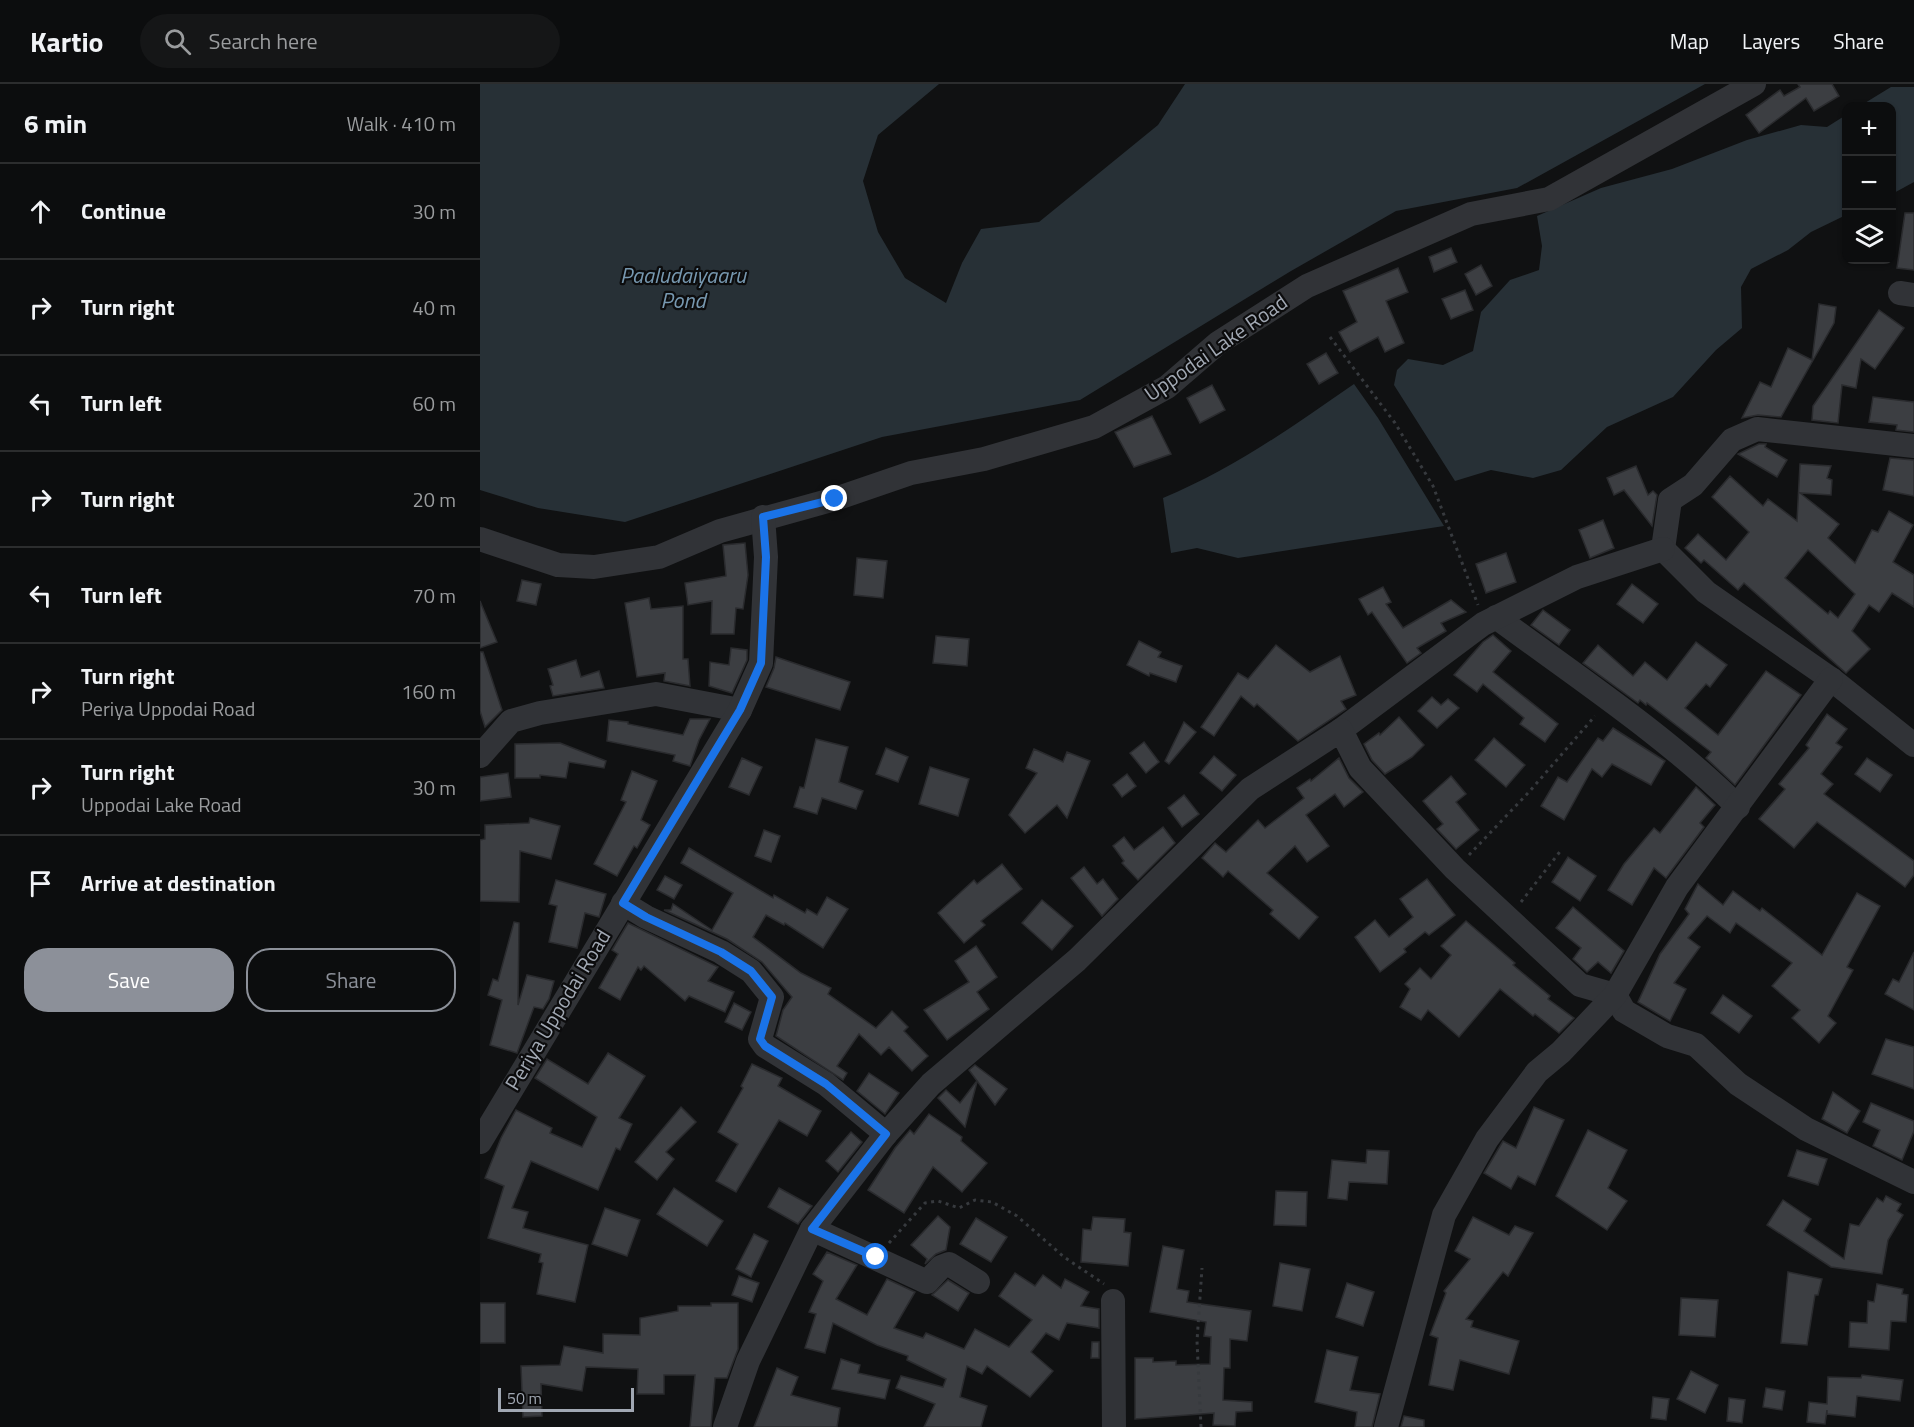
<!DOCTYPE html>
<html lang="en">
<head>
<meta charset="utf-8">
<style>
  :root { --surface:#0c0d0e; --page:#151617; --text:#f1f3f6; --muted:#9a9c9e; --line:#2c2d2e; --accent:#8c9099 }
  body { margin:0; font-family:"Titillium Web",sans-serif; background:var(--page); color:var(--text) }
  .controls { position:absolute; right:18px; top:18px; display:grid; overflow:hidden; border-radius:12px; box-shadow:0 2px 4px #0004 }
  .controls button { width:54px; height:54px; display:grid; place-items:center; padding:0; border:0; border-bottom:2px solid var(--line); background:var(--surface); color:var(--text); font:30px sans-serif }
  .scale { position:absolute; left:18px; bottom:15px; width:136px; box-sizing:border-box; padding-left:6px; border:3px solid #a1a8b3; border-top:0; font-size:16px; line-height:21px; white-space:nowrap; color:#a1a8b3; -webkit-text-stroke:4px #0c0c0d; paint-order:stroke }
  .stop { position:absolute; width:18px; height:18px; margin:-14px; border:4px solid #1a73e8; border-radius:50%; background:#fff }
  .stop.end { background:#1a73e8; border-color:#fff; box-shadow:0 2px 6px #0008 }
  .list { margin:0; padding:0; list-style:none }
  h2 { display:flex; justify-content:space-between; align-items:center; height:78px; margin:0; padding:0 24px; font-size:26px }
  h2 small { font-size:20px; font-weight:400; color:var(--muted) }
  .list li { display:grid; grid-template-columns:39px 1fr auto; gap:18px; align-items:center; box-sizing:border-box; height:96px; padding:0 24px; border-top:2px solid var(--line) }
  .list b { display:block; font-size:22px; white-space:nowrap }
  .list p { margin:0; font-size:20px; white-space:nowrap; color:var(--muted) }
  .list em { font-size:20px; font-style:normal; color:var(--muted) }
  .actions { display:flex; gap:12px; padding:18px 24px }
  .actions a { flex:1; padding:14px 0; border:2px solid var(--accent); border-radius:24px; text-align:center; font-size:21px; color:var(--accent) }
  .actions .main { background:var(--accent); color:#fff }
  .icon { flex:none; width:33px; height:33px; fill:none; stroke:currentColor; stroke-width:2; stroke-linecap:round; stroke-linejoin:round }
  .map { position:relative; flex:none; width:1434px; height:1343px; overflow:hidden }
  header { display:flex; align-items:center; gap:36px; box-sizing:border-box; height:84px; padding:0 30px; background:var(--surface); border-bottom:2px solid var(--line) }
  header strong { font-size:28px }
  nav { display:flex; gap:33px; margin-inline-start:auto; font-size:21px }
  .search { width:420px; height:54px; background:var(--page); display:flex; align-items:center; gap:15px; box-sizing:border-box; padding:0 21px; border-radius:33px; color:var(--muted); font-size:22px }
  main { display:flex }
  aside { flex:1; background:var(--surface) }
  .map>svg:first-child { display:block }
</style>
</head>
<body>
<header>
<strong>Kartio</strong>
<div class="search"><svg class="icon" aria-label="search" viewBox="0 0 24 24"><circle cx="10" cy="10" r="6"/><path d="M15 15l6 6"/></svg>Search here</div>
<nav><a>Map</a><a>Layers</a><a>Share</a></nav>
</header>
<main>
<aside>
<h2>6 min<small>Walk · 410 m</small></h2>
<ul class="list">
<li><svg class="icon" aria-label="ahead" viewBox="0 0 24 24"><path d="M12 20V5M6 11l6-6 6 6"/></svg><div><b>Continue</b></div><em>30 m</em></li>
<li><svg class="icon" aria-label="right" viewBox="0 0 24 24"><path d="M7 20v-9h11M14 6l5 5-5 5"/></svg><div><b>Turn right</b></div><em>40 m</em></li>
<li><svg class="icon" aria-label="left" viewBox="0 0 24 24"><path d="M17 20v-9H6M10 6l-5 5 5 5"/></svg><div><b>Turn left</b></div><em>60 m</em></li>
<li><svg class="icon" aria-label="right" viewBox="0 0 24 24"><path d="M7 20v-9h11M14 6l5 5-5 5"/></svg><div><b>Turn right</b></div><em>20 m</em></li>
<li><svg class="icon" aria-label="left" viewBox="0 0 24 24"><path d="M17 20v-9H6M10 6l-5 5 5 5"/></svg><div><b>Turn left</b></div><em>70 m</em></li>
<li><svg class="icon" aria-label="right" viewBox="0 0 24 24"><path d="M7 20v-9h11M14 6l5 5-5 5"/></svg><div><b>Turn right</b><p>Periya Uppodai Road</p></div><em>160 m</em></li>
<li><svg class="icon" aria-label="right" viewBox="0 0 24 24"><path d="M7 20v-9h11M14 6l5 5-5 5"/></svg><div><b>Turn right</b><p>Uppodai Lake Road</p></div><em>30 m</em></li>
<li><svg class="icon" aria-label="arrive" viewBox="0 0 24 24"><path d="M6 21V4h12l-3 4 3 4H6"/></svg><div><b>Arrive at destination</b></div></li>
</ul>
<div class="actions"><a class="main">Save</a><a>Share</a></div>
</aside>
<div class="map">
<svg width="1434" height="1343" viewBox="0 0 1434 1343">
  <rect width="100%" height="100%" fill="#101112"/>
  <g fill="#273036">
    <polygon points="0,0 459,0 398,51 383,97 398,148 425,194 466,219 482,179 501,145 559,138 678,41 705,0 1225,0 1037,104 916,127 811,187 600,316 402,353 145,438 58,424 0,406"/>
    <polygon points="1411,3 1434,3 1434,98 1412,110 1412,22 1380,22"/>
    <polygon points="1366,31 1366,131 1331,148 1308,166 1271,185 1261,203 1262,244 1236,266 1193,313 1127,343 1081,386 1053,394 1011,386 975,397 914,301 917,286 928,275 963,281 993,267 1001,228 1030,196 1059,186 1062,162 1057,132 1121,104 1192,85 1267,56 1321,41 1347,43"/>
    <path d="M874,300L898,334L964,442L758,474L717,464L691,469L683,414C753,385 812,343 874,300Z"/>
  </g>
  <g fill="#3c3e42" stroke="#2a2b2e" stroke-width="1.5" fill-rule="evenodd">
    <polygon points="1318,0 1352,0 1359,12 1334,27 1326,14 1279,49 1266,31 1300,6 1304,12 1320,3"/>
    <polygon points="1425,129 1434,129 1434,186 1417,184"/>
    <polygon points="971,164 977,178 954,188 949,173"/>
    <polygon points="1001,181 1012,202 996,211 985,190"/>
    <polygon points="918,184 928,208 906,217 924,259 905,268 898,253 870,268 859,248 877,238 863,207"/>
    <polygon points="985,206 993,226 971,235 962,215"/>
    <polygon points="1339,220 1356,223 1354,239 1301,333 1278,331 1262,334 1280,298 1291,303 1308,264 1332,276"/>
    <polygon points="1399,226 1424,244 1395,285 1381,275 1376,304 1362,301 1358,339 1332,336 1333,322"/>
    <polygon points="846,269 858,289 839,300 827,280"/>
    <polygon points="732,301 745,326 720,339 707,314"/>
    <polygon points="1393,313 1434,318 1434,348 1416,346 1417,341 1389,338"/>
    <polygon points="672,332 691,370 654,383 635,348"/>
    <polygon points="1279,360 1286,360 1285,363 1307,376 1297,393 1258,370"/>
    <polygon points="1410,374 1434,376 1434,412 1403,406"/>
    <path d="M1320,380L1351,382L1347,394L1352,396L1351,411L1320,409L1359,440L1348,454L1375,479L1392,446L1398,448L1409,427L1433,441L1413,478L1434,491V523L1412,509L1399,528L1389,521L1372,547L1390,565L1366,589L1264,499L1258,506L1224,476L1221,479L1205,464L1218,450L1246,476L1269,448L1232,413L1250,392L1283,422L1288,415L1317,437ZM1328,466L1375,510L1358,534L1350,527L1348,530L1305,494Z"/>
    <polygon points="1156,382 1168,411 1173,407 1177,411 1172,442 1144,406 1134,411 1127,394"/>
    <polygon points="1123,436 1134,464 1110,474 1099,446"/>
    <polygon points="265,459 268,491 263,525 256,524 254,550 231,550 232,517 208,521 205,499 246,492 243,461"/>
    <polygon points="1026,469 1036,498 1006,509 996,480"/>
    <polygon points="377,474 407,477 403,514 374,511"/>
    <polygon points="42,496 61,500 56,521 37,517"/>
    <polygon points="1152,500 1178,520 1163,539 1137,520"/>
    <polygon points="903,503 911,518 906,520 923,544 971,516 986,528 961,539 966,547 937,564 941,569 927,579 892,528 888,531 879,515"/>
    <polygon points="169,514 171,525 203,522 203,575 208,575 210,602 184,597 185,589 157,593 145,519"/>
    <polygon points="0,517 17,558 0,564"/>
    <polygon points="1063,526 1090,546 1079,561 1051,541"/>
    <polygon points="1013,551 1031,567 1013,588 1078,640 1065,658 1040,640 1044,634 1003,600 997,608 974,591 1003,558"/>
    <polygon points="456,552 489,555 487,582 453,579"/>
    <polygon points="659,557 681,568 678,573 702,582 696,598 670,589 669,592 647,581"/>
    <polygon points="1216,558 1247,581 1230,603 1226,600 1205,624 1238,651 1286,587 1321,611 1255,701 1226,674 1231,668 1167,619 1166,621 1160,616 1158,619 1103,579 1118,561 1153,592 1165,578 1187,596"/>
    <polygon points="796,561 830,588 860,572 876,611 861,617 866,625 818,657 777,620 774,623 761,612 734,652 721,643 758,589 768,595"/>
    <polygon points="251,564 267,566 267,576 252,609 229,602 230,578 249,581"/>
    <polygon points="0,568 3,568 22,626 5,643 0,627"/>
    <polygon points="296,573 370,598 360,626 286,603 294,584"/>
    <polygon points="96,576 101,593 119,587 124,604 73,612 70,602 73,601 68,585"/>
    <polygon points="952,613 961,621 968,615 979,624 957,644 938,627"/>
    <polygon points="1347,630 1367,645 1356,659 1362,663 1341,690 1353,700 1344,710 1434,777 1434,791 1425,803 1337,738 1314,764 1279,735 1305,705 1299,700 1329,664 1326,661"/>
    <polygon points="919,633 944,661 932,673 905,690 892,676 884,660 899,649 900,651"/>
    <polygon points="210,635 230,635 219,656 210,682 193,677 195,671 127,657 129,636 148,638 148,640 203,651"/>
    <polygon points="704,638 716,648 689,680 685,677"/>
    <polygon points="1133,644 1185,677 1171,701 1132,680 1122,693 1112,685 1084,736 1061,722 1078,693 1087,698 1118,654 1123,657"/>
    <polygon points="1014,654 1045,681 1026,703 995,676"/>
    <polygon points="336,655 368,663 359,698 383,707 376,725 342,714 337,730 314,723 320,703 324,704"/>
    <polygon points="664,658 679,678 666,689 650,669"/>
    <polygon points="80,659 126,677 124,684 89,678 86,694 60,691 60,694 35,694 35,660"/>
    <polygon points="406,664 428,673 418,698 396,690"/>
    <polygon points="554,665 583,678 587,668 610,677 587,734 577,721 545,749 529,731 557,689 546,684"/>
    <polygon points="734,672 756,691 742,707 720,689"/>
    <polygon points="262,674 282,683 269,711 249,703"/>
    <polygon points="859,674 869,694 883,708 864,723 855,710 826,731 849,762 827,778 815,762 787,789 838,833 819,855 790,830 793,826 748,787 743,793 722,774 735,759 746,768 778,736 785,744 824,714 817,704 830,695 831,697"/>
    <polygon points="1387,674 1412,691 1400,708 1375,690"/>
    <polygon points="450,683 489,695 478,732 439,720"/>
    <polygon points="152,687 177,697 161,736 170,741 157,764 154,762 137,792 114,780 146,718 141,716"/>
    <polygon points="28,689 31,713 0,717 0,693"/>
    <polygon points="647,690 656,702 642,713 633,701"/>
    <polygon points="971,692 986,710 976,718 999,746 976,765 957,745 963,740 943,717"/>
    <polygon points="1216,703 1235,721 1220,739 1224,743 1186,794 1174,784 1152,821 1128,806 1144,780 1174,744 1180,749"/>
    <polygon points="704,711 719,730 702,743 688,724"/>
    <polygon points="50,734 80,742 71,775 40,767 39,818 0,817 0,756 5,755 5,741 49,739"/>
    <polygon points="683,743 695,759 658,796 642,779 644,777 633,762 644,753 654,766"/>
    <polygon points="284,746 300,752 291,778 275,772"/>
    <polygon points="209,764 293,814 294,811 325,829 327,825 337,831 347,813 368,825 343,864 305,839 304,841 286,831 273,853 321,889 351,904 348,910 396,944 412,927 428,943 424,947 448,972 432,987 409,963 401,971 379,950 357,982 367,989 363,996 296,952 303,926 312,913 282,878 247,855 184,826 191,826 193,820 232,846 253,809 201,779"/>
    <polygon points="1088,773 1116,792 1100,817 1072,798"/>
    <polygon points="522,780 542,805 501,837 505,841 484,859 458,829 494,796 497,800"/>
    <polygon points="604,783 617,800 623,795 638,815 622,832 591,794"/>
    <polygon points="185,792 202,801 194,815 177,806"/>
    <polygon points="947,795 975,831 949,851 945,848 924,865 926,868 900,888 875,853 895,836 909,853 933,833 920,815"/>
    <polygon points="76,796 126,810 119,833 105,829 97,864 69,858 77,822 69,820"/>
    <polygon points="1218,800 1243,821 1253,807 1280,827 1282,824 1342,871 1377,809 1400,822 1367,883 1373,886 1348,932 1356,939 1339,959 1312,934 1320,926 1292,902 1312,879 1256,839 1250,849 1227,832 1208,854 1220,863 1194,899 1206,905 1190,937 1158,918 1180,870 1209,830 1205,825"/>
    <polygon points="562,816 593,842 572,866 542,839"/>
    <polygon points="1093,823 1144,867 1131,889 1118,878 1107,888 1093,875 1101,864 1076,844"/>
    <polygon points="986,837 1035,879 1033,881 1070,912 1068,915 1094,934 1079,949 1055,930 1053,932 1020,905 979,953 948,926 941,936 920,923 930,905 925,900 940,884 951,895 971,871 961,862"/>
    <polygon points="34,838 39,839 38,921 47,891 74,897 69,915 63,925 54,923 37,969 10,961 22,916 8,911 13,895 18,897"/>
    <polygon points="148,839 238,883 228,897 254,908 245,928 209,912 205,917 164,882 161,886 158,883 140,916 119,904 138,870 132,866"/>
    <polygon points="496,862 517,893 497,908 509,925 467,956 444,926 489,898 475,877"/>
    <polygon points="1434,868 1434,926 1405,910 1413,895 1419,898"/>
    <polygon points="1243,911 1272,932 1259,949 1231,929"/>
    <polygon points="254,919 271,928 262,946 245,938"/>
    <polygon points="1406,955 1434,963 1434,1005 1392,990"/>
    <polygon points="128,969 165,992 139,1034 152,1040 140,1066 136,1064 118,1106 51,1077 32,1124 48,1128 43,1144 108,1161 95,1218 57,1210 63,1179 59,1178 61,1170 8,1154 24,1102 5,1094 21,1054 36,1026 72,1044 70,1049 102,1063 117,1033 55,994 67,975 108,1000"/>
    <polygon points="272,980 302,994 298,1002 341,1027 327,1052 299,1036 256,1108 236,1097 258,1060 238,1048 263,1004 261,1002"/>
    <polygon points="495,981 527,1005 515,1021 489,986"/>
    <polygon points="389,989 419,1009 405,1030 377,1007"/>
    <polygon points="496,998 497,998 485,1043 458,1014 466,1006 480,1019"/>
    <polygon points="1353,1008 1380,1027 1367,1049 1342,1035"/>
    <polygon points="1391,1019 1434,1037 1434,1047 1422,1076 1393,1062 1400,1046 1383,1038"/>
    <polygon points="201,1023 216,1038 186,1068 194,1075 177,1096 155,1078"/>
    <polygon points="1054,1023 1084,1036 1055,1101 1038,1092 1031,1105 1004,1089 1023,1057 1036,1064"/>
    <polygon points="449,1030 482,1053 481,1057 507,1079 482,1108 453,1083 424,1129 388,1106 415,1064 430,1046 434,1050"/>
    <polygon points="1108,1046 1147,1066 1128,1104 1147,1117 1127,1146 1076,1112"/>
    <polygon points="371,1048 382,1058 358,1088 346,1077"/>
    <polygon points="887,1066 909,1067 907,1100 869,1098 867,1116 848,1114 852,1076 886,1079"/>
    <polygon points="1317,1066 1347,1075 1338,1101 1308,1092"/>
    <polygon points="194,1104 243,1137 227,1162 177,1130"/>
    <polygon points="299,1104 332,1122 318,1140 288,1123"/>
    <polygon points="796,1107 827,1108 826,1142 794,1141"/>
    <polygon points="1406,1112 1421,1120 1417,1127 1423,1131 1408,1156 1402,1190 1351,1183 1287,1141 1303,1116 1331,1135 1324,1147 1364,1175 1370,1140 1379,1142 1397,1114 1403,1118"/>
    <polygon points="125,1124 160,1136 147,1172 112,1160"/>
    <polygon points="458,1132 470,1143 466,1166 456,1170 445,1180 447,1175 431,1161"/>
    <polygon points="613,1133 645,1135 644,1148 651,1149 648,1182 601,1178 603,1145 611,1146"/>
    <polygon points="993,1133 1029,1151 1035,1142 1053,1149 1028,1192 1023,1188 986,1235 993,1237 991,1243 1039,1257 1029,1290 980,1276 973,1306 949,1301 958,1254 950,1251 966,1209 964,1207 990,1175 975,1167"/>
    <polygon points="496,1134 527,1153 511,1178 480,1160"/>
    <polygon points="274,1150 288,1157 271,1193 256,1185"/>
    <polygon points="683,1162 704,1166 697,1205 709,1207 707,1218 771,1227 767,1257 750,1255 750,1284 744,1284 743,1316 772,1318 772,1327 756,1328 755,1342 733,1341 734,1329 655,1335 655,1274 673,1274 673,1278 696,1277 696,1281 730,1280 731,1253 724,1252 726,1238 670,1228"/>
    <polygon points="347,1168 377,1181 356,1215 387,1231 407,1195 435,1208 414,1244 443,1254 446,1249 484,1265 495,1245 529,1263 552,1236 519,1212 535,1189 555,1202 563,1191 581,1204 585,1195 609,1208 601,1222 619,1225 619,1244 587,1239 579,1256 566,1249 551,1268 573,1287 550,1313 507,1282 502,1290 487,1282 480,1313 507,1322 501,1343 444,1343 455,1320 416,1304 421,1292 463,1303 466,1295 427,1276 428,1272 397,1261 353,1239 345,1269 325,1264 336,1230 329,1228 343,1197 333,1190"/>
    <polygon points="800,1179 830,1185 822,1227 793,1222"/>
    <polygon points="1308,1188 1342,1195 1338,1211 1335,1211 1327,1261 1301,1259"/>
    <polygon points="259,1192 279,1199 272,1218 252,1211"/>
    <polygon points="468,1196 489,1209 478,1227 452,1211"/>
    <polygon points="867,1199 894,1208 883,1242 856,1233"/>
    <polygon points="1397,1200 1423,1205 1422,1210 1428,1211 1426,1238 1411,1237 1409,1266 1369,1263 1370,1238 1387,1239 1388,1217 1394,1218"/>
    <polygon points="1201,1214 1238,1216 1235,1253 1199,1251"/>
    <rect x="0" y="1219" width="25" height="40"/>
    <polygon points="231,1219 258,1219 258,1265 247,1294 235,1294 231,1343 210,1343 215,1291 184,1291 184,1310 157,1310 158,1285 106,1283 102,1307 61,1300 62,1332 43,1333 41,1282 80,1281 84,1262 123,1269 123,1250 160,1251 160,1234 198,1227 198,1222 231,1222"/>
    <polygon points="612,1258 619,1258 619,1274 611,1274"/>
    <polygon points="847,1266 878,1273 870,1306 900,1310 892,1343 875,1343 877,1328 835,1318"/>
    <polygon points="361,1275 380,1281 378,1289 410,1296 405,1315 352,1305"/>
    <polygon points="297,1284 318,1293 311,1311 360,1324 357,1343 274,1343"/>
    <polygon points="1211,1287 1238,1301 1225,1329 1197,1315"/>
    <polygon points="1382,1291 1423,1296 1420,1317 1377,1312 1375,1333 1347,1330 1347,1326 1345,1340 1327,1338 1329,1318 1347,1320 1348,1293 1381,1294"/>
    <polygon points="1286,1304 1305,1307 1302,1326 1283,1323"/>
    <polygon points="1173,1313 1189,1315 1186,1336 1171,1334"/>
    <polygon points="1249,1314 1265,1316 1262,1339 1247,1337"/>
    <polygon points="924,1332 944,1336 944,1343 921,1343"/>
  </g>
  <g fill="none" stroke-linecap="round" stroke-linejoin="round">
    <g stroke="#373a3e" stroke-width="3" stroke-dasharray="3 4.5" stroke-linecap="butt">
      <polyline points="850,253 915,339 953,402 998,521"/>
      <polyline points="989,771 1049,708 1115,632"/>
      <polyline points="1041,818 1082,765"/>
      <polyline points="409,1159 445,1119 458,1117 479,1124 495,1116 512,1118 537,1132 584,1173 624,1200"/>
      <polyline points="721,1343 717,1257 722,1184"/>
    </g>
    <g stroke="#313337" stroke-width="24">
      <polyline points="1420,209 1434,211"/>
      <polyline points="0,455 78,481 114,483 179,473 240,447 355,415 431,389 504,375 614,343 687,303 738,259 827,202 991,130 1069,115 1274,0"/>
      <polyline points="1183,465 1190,416 1213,401 1252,356 1277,345 1434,362"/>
      <polyline points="1183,465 1226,508 1351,595 1434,661"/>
      <path d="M1016,533C1096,592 1188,653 1258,723"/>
      <polyline points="861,646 1003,540 1097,493 1183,465"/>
      <polyline points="0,672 31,637 60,629 176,610 260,626"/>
      <polyline points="143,819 166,833 241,868 271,887 292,913 280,955 285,962 346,1000 406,1050"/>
      <polyline points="0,1058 260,626 281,579 286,473 283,433"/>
      <polyline points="332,1145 447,1198 461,1183 469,1180 498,1198"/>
      <polyline points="633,1217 634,1343"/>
      <polyline points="245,1343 268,1277 332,1145 406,1050 451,1000 597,876 770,705 861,646 880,684 975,785 1100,901 1135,911 1144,927 1187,952 1216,961 1258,1000 1326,1045 1434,1098"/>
      <polyline points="906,1343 964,1131 1007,1055 1057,988 1081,968 1135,911 1197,803 1351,595"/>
    </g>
  </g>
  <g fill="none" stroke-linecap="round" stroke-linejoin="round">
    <polyline stroke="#1a73e8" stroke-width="8" points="355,415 283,433 286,473 281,579 260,626 143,819 166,833 241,868 271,887 292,913 280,955 285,962 346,1000 406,1050 332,1145 396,1173"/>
  </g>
  <g text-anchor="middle" stroke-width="4.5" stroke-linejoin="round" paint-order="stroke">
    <g font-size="21" fill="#a1a8b3" stroke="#0c0c0d">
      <text transform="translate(736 264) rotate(-35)" y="7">Uppodai Lake Road</text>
      <text transform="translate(78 926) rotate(-59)" y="7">Periya Uppodai Road</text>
    </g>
    <g font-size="22" font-style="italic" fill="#7798b0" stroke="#0c0c0d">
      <text x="203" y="199">Paaludaiyaaru<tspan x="203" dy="25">Pond</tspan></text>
    </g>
  </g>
</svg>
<div class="controls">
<button>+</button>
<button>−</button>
<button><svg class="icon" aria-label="layers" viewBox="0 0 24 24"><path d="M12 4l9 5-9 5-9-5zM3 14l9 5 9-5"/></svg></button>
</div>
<div class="scale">50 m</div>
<div class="stop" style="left:396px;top:1173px"></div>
<div class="stop end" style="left:355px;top:415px"></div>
</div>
</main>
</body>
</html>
